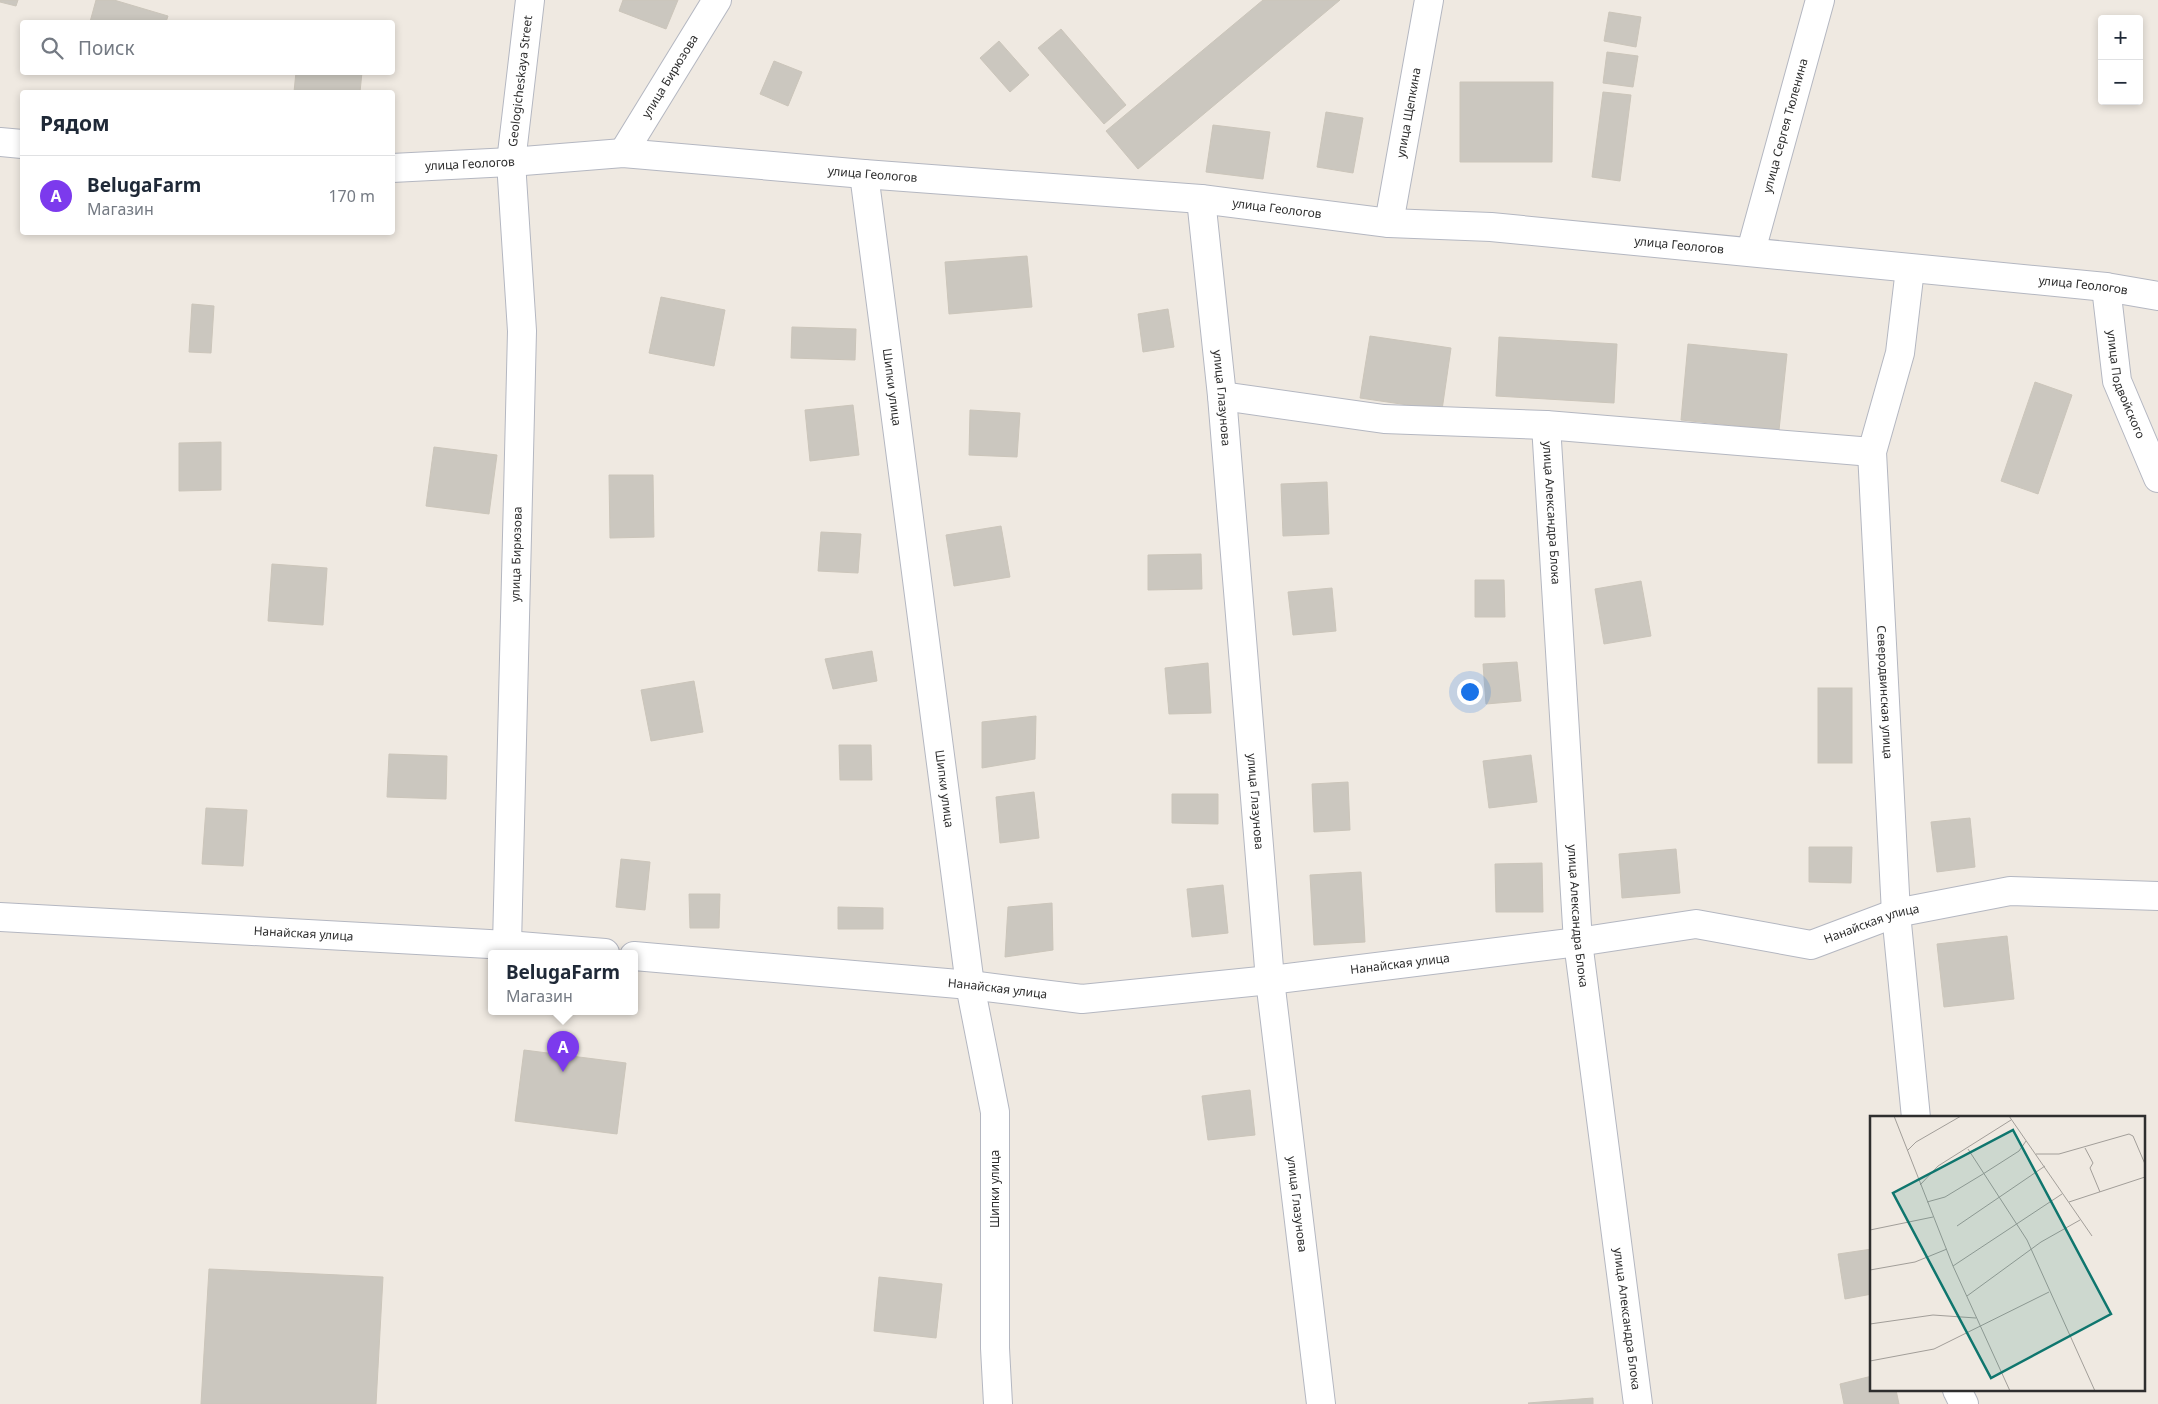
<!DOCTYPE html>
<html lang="ru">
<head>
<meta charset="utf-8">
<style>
  :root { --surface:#fff; --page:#f2f2f3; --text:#1f2937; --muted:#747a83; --line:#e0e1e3; --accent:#7c3aed }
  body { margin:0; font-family:"Noto Sans",sans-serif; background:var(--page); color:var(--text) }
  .controls { position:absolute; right:15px; top:15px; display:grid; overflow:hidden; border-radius:5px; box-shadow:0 2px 8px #0003 }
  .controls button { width:45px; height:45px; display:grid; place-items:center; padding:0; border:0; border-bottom:1px solid var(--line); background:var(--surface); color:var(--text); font:25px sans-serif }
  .you { position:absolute; left:1469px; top:691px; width:18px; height:18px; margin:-12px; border:4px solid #fff; border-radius:50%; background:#1a73e8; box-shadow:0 0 0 8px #1a73e833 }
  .badge { display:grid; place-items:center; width:32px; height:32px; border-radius:50%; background:var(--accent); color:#fff; font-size:16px; font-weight:700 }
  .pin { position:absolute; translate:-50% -41px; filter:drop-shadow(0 1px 2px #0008) }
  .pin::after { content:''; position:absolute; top:26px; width:18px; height:15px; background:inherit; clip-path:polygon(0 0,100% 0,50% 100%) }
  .popup { position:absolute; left:488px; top:950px; width:150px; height:65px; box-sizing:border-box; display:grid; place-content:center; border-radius:5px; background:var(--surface); filter:drop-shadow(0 1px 4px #0005); font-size:16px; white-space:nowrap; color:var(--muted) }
  .popup b { font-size:19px; color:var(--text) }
  .popup::after { content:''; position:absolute; left:50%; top:100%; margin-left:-10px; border:10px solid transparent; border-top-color:var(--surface) }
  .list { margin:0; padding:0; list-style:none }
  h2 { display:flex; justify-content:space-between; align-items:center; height:65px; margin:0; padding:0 20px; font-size:21px }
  h2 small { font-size:16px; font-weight:400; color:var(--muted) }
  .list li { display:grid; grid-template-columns:32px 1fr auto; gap:15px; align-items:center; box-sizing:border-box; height:80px; padding:0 20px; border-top:1px solid var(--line) }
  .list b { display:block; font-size:19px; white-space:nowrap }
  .list p { margin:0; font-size:16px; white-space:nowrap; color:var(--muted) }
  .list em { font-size:16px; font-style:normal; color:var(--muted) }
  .icon { flex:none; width:28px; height:28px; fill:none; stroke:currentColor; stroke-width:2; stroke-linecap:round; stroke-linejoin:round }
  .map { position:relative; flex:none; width:2158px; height:1404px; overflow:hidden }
  .search { position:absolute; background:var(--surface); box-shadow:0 2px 8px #0003; left:20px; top:20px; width:375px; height:55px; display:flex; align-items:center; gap:12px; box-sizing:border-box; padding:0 18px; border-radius:5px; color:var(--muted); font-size:19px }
  .panel { position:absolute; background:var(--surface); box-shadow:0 2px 8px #0003; left:20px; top:90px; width:375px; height:145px; border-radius:5px }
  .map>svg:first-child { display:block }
</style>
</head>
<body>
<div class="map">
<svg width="2158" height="1404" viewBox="0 0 2158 1404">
  <rect width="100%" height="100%" fill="#efe9e1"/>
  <g fill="#cbc7bf" stroke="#cbc5ba">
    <polygon points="0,0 18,0 16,6 0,2"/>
    <polygon points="96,0 114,0 168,16 166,22 90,22"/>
    <polygon points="623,0 678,0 666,29 619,11"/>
    <polygon points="1263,0 1340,0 1138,169 1106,131"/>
    <polygon points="1609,12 1641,17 1636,47 1604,41"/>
    <polygon points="1061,29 1126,105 1104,124 1038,48"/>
    <polygon points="999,41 1029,75 1010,92 980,58"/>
    <polygon points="1607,52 1638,56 1633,87 1603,83"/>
    <polygon points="774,61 802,72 788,106 760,94"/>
    <polygon points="296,72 362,72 360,92 294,92"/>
    <polygon points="1460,82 1553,82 1552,162 1460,162"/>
    <polygon points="1603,92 1631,95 1620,181 1592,177"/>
    <polygon points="1326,112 1363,118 1353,173 1317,167"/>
    <polygon points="1213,125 1270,132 1263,179 1206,172"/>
    <polygon points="1027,256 1032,307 949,314 945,262"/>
    <polygon points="661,297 725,310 714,366 649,353"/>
    <polygon points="192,304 214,306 211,353 189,352"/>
    <polygon points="1168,309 1174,347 1143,352 1138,314"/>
    <polygon points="792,327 856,329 855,360 791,358"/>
    <polygon points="1370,336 1451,348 1442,410 1360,398"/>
    <polygon points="1499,337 1617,344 1614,403 1496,396"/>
    <polygon points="1688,344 1787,354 1779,430 1681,420"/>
    <polygon points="2035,382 2072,395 2038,494 2001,481"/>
    <polygon points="853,405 859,455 810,461 805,410"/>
    <polygon points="970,410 1020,413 1017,457 969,455"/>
    <polygon points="221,442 221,490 179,491 179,443"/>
    <polygon points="434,447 497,455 489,514 426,506"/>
    <polygon points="609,475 653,475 654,537 610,538"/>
    <polygon points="1327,482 1329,534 1283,536 1281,484"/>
    <polygon points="1001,526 1010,577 954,586 946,535"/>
    <polygon points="821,532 861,534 858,573 818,571"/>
    <polygon points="1201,554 1202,589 1148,590 1148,555"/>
    <polygon points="272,564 327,568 323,625 268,621"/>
    <polygon points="1475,580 1504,580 1505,617 1475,617"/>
    <polygon points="1641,581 1651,636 1604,644 1595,589"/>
    <polygon points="1332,588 1336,631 1293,635 1288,592"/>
    <polygon points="872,651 877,681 833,689 825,659"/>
    <polygon points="1517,662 1521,701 1486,704 1483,664"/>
    <polygon points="1208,663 1211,713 1169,714 1165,668"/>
    <polygon points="694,681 703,732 651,741 641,690"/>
    <rect x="1818" y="688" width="34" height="75"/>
    <polygon points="1036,716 1035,759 982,768 982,722"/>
    <polygon points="839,745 871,745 872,780 840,780"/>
    <polygon points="389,754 447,756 446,799 387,797"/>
    <polygon points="1531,755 1537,802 1489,808 1483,761"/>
    <polygon points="1348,782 1350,830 1314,832 1312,784"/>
    <polygon points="1034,792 1039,838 1000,843 996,797"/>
    <polygon points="1172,794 1218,794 1218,824 1172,823"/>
    <polygon points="206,808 247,810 243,866 202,864"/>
    <polygon points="1970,818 1975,867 1937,872 1931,822"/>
    <polygon points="1809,847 1852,847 1851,883 1809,882"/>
    <polygon points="1676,849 1680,893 1622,898 1619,854"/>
    <polygon points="621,859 650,862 645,910 616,907"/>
    <polygon points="1542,863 1543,912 1496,912 1495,864"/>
    <polygon points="1361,872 1365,942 1314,945 1310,875"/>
    <polygon points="1223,885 1228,933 1192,937 1187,889"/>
    <polygon points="689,894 720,894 719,928 690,928"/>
    <polygon points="1052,903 1053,950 1005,957 1008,907"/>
    <polygon points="838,907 883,908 883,929 838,929"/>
    <polygon points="2007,936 2014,999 1944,1007 1937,944"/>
    <polygon points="524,1050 626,1063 617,1134 515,1121"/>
    <polygon points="1250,1090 1255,1135 1208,1140 1202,1096"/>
    <polygon points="1872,1249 1872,1294 1845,1299 1838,1254"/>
    <polygon points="209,1269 383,1277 376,1404 201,1404"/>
    <polygon points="879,1277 942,1284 936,1338 874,1331"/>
    <polygon points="1872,1376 1872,1390 1896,1390 1899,1404 1844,1404 1840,1384"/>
    <polygon points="1593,1398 1593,1404 1529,1404 1528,1403"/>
  </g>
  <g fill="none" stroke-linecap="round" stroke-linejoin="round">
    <defs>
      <g id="minor">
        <polyline points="0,142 22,144"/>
        <path id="s1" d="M623,153L717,0"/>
        <path id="s2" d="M392,168L511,162L623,153L864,174L1201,199L1389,223L1491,227L2106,287L2158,296"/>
        <path id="s3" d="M864,174L970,985L995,1112V1348L998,1404"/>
        <path id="s4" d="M1201,199L1222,396L1270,980L1321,1404"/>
        <path id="s5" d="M1389,223L1429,0"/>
        <path id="s6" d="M1751,251L1820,0"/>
        <path id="s7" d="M1910,269L1900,353L1872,452L1896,913L1916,1118"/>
        <path id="s8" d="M2106,287L2117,381L2158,478"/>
        <polyline points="1222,396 1384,419 1546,425 1872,452"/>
        <path id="s9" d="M1546,425L1578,942L1638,1404"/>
        <path id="s10" d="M0,917L507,945L605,953"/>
        <path id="s11" d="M507,945L522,331L511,162L530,0"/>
        <path id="s12" d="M634,956L970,985L1082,999L1270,980L1578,942L1696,924L1811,945L1896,913L2010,891L2158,896"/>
        <polyline points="1957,1390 1964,1404"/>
      </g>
    </defs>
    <use href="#minor" stroke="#b4b7c1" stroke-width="30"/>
    <use href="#minor" stroke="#fff" stroke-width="28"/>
  </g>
  <g text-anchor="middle" stroke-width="5" stroke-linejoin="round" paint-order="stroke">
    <g font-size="12" fill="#2e2e2e" stroke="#fff">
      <text dy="4" stroke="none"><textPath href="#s1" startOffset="90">улица Бирюзова</textPath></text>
      <text dy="4" stroke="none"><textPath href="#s11" startOffset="865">Geologicheskaya Street</textPath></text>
      <text dy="4" stroke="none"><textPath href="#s5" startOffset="112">улица Щепкина</textPath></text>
      <text dy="4" stroke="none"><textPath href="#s6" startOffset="130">улица Сергея Тюленина</textPath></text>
      <text dy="4" stroke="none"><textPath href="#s2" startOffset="78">улица Геологов</textPath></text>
      <text dy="4" stroke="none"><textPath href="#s2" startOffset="482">улица Геологов</textPath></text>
      <text dy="4" stroke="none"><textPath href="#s2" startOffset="888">улица Геологов</textPath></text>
      <text dy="4" stroke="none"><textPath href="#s2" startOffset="1292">улица Геологов</textPath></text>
      <text dy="4" stroke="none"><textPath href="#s2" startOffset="1698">улица Геологов</textPath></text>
      <text dy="4" stroke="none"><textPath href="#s8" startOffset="100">улица Подвойского</textPath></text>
      <text dy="4" stroke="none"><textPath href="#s3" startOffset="215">Шипки улица</textPath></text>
      <text dy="4" stroke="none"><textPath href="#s4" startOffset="200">улица Глазунова</textPath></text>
      <text dy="4" stroke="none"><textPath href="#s9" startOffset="88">улица Александра Блока</textPath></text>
      <text dy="4" stroke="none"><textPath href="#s11" startOffset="391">улица Бирюзова</textPath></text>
      <text dy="4" stroke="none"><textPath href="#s7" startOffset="428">Северодвинская улица</textPath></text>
      <text dy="4" stroke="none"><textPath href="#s3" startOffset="620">Шипки улица</textPath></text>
      <text dy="4" stroke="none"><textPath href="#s4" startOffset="605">улица Глазунова</textPath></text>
      <text dy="4" stroke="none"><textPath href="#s9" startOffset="492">улица Александра Блока</textPath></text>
      <text dy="4" stroke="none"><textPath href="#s12" startOffset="1250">Нанайская улица</textPath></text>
      <text dy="4" stroke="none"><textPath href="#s10" startOffset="304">Нанайская улица</textPath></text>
      <text dy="4" stroke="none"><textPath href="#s12" startOffset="770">Нанайская улица</textPath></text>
      <text dy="4" stroke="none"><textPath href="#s12" startOffset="365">Нанайская улица</textPath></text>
      <text transform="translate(995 1189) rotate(-90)" y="4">Шипки улица</text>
      <text dy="4" stroke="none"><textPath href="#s4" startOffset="1010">улица Глазунова</textPath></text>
      <text dy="4" stroke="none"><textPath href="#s9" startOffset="898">улица Александра Блока</textPath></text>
    </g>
  </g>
  <g transform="translate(1870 1116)">
    <rect width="275" height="275" fill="#efe9e1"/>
    <path fill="none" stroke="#a29e99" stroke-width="1" d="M24,0L83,150L140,275M139,0L222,120M215,32L223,47L220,52L230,76M98,33L157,124L225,275M37,35L46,26L91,0M166,38H189L259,18L263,20L275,48M50,69L68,50L141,4M57,86L75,81L113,58L149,35L156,25M199,86L275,61M87,110L175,50M0,114L63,101M83,150L192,78M0,154L45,146L77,133M97,180L171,126L210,104M0,208L63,199L106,202M0,245L64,233L179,176"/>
    <path fill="#0f766e" fill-opacity="0.15" stroke="#0f766e" stroke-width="2.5" d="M143,14L241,198L121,262L23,77Z"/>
    <rect width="275" height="275" fill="none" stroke="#2e2e2e" stroke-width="2.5"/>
  </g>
</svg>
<div class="controls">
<button>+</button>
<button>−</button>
</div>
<div class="you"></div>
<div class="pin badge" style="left:563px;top:1072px">A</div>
<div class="popup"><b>BelugaFarm</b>Магазин</div>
<div class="search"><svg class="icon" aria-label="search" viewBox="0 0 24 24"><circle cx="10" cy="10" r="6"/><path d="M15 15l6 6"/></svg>Поиск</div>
<section class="panel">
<h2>Рядом<small></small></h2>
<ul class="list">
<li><span class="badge">A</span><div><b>BelugaFarm</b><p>Магазин</p></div><em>170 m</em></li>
</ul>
</section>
</div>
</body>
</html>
